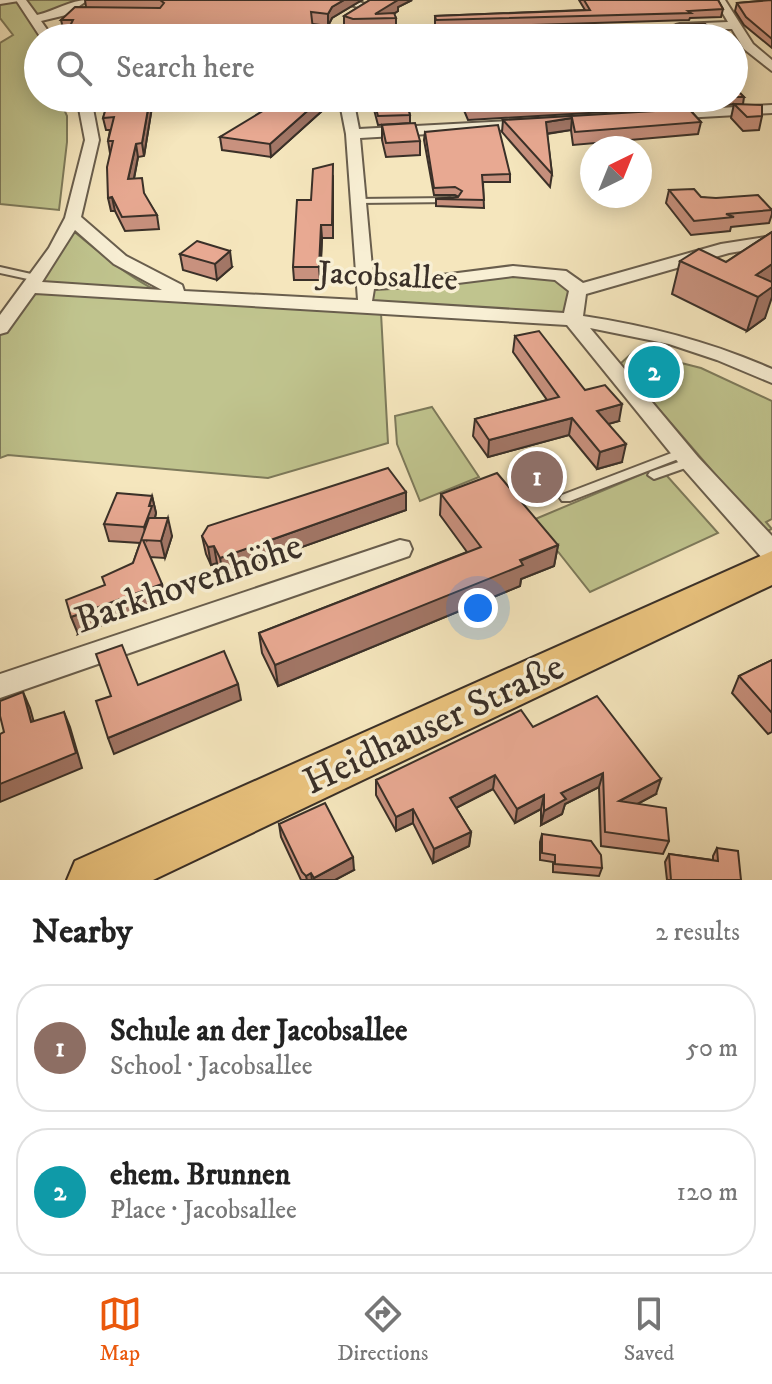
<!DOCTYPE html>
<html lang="en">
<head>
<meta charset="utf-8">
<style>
  :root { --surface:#fff; --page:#f2f2f2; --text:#222; --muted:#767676; --line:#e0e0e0; --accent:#ea580c }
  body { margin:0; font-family:"IM FELL DW Pica",serif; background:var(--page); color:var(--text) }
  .compass { position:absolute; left:580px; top:136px; width:72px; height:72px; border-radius:50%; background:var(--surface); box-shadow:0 4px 20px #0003; rotate:43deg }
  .you { position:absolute; left:478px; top:608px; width:28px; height:28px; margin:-20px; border:6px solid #fff; border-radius:50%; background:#1a73e8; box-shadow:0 0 0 12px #1a73e833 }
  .badge { display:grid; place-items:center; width:52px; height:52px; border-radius:50%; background:var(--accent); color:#fff; font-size:26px; font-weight:700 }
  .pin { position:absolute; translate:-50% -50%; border:4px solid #fff; box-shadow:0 2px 8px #0006 }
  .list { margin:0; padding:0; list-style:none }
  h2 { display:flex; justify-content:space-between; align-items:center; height:104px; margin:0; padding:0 32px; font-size:34px }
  h2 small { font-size:26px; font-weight:400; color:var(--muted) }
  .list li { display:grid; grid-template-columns:52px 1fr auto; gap:24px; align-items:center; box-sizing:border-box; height:128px; margin:0 16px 16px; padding:0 16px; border:2px solid var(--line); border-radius:32px }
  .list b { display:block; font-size:30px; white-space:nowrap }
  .list p { margin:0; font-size:26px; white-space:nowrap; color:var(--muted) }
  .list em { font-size:26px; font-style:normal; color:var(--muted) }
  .icon { flex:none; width:44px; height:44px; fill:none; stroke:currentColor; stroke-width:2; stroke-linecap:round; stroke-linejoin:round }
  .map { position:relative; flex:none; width:772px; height:880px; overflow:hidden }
  .search { position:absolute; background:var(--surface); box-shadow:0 4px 20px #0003; left:24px; right:24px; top:24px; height:88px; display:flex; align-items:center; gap:20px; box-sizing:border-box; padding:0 28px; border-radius:44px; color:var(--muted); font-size:30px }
  .sheet { height:392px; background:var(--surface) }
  nav { display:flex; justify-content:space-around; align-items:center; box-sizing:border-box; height:112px; border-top:2px solid var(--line); background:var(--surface); font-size:22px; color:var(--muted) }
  nav a { display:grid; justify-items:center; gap:4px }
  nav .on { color:var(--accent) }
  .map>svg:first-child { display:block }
</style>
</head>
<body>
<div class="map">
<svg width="772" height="880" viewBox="0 0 772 880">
  <rect width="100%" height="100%" fill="#f5e6bd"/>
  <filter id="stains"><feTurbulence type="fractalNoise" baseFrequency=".0025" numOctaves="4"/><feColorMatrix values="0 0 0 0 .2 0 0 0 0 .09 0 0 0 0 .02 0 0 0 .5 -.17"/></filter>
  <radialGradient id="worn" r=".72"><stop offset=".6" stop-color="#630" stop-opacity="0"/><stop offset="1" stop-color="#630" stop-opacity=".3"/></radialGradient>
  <g fill="#c0c48e" stroke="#7d7a5b" stroke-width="2">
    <polygon points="0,0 81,0 61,13 36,18 45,38 38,38 38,98 59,98 67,116 67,142 59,210 0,204 0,43 13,35 0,18"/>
    <path d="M72,230C103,255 132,281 170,297L365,313L368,286L480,275L556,276L572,289L566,319L381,313L388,443L268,478L8,455L0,458V329Z"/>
    <polygon points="634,351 701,368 772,401 772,519 766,522 772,529 765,532 620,364"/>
    <polygon points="432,407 479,477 420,501 397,444 395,416"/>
    <polygon points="659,467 718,533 590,592 533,520"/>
  </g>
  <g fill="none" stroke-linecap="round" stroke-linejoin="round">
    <defs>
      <g id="service">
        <polygon points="0,0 25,0 0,4"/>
        <polygon points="450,198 454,200 453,202 358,203 354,201 358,199"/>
        <polygon points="0,267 40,276 41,278 37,281 0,273"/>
        <polygon points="682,449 688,453 686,456 570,501 562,501 560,498 562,495"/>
        <polygon points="690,458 694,459 696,462 694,465 654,479 648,475 650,472"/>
      </g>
      <g id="minor">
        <path d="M16,0H26L37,15C55,11 70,0 88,0L66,15L41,21L53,38H41Z"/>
        <polygon points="333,0 353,0 371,6 365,9"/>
        <polygon points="715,0 725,0 753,44 772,60 772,71 744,49 732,29 676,29 676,25 680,24 728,22"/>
        <polygon points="474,31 476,33 470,37 325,38 331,34"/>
        <path d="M77,98H91L99,140L81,217L126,256L182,285L184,291L358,300L346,134L339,98H353L359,129L531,120L538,124L531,128L360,138L373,278L442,275L513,266L566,271L583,283L721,244L772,236V246L729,253L586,294L583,316C649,326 711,342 772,369V383L717,360L669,344L590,328L698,457L772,536V561L763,559L682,467L567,325L35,293L7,332L0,334V315L49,248L65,218L85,140ZM75,230L114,264L162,290L42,282ZM513,276L555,280L569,291L564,313L372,301L374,289L442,285Z"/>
        <polygon points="772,105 772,113 665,119 658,115 665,111"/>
        <polygon points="400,540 409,542 412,549 409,556 0,698 0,674"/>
      </g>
      <polygon id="primary" points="772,551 772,585 153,880 67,880 75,861"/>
    </defs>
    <use href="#service" stroke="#695e4d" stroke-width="4"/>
    <use href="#minor" stroke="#695e4d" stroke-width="4"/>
    <use href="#primary" stroke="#3a3028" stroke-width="4"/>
    <use href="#service" fill="#f8efd4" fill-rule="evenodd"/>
    <use href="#minor" fill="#f8efd4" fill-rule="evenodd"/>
    <use href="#primary" fill="#eac37e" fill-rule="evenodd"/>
  </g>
  <g fill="#c8917e" stroke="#3a3028" stroke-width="2">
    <polygon points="85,0 362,0 332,18 328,26 313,24 72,38 71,32 64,32 61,20 86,7"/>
    <polygon points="370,0 412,0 398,7 398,11 394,14 396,18 396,29 353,31 344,28 344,16"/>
    <polygon points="579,0 718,0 723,9 721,17 690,18 689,20 436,28 435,24 435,16 585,10"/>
    <polygon points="772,0 772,48 744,25 735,11 737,3"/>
    <polygon points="705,24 721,38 440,38 440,32"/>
    <polygon points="734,87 744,97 743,104 718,105 710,98 734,98"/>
    <polygon points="104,98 151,98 152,107 144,156 138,157 134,179 157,215 159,229 125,231 115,211 111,211 110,153 108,141 110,130 106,130 103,118 107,106"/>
    <polygon points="322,98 323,110 271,157 222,150 220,137"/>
    <polygon points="371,98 405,98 410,115 410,123 378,125"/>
    <polygon points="463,98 676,98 674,108 468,120 463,108"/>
    <polygon points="734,104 762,116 759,130 743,131 731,118"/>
    <polygon points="689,109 701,122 698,134 573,145 571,130 547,134 552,174 550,187 502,132 503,120"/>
    <polygon points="382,125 420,141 420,155 386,157 382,140"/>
    <polygon points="425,132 510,174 510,182 483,182 484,208 436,206 436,199 459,197 455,195 434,195 424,140"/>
    <polygon points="333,177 333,238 322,238 320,280 294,280 293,267 311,200"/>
    <polygon points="669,190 701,197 772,209 772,214 769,223 731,227 730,231 691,235 666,203"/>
    <polygon points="772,232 765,318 747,331 672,294 680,261 726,262"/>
    <polygon points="180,254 232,267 217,280 183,270"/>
    <polygon points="515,336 585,390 619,421 608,424 622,462 597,469 569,435 488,457 473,436 475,419 547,400 513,352"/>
    <polygon points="406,492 406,510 223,575 217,563 211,565 206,554 202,536"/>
    <polygon points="441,494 558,545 554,566 521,579 520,586 278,686 262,653 259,633 467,552 440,515"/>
    <polygon points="152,496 156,513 155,518 172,536 165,558 150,557 166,601 78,634 105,586 133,563 140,543 109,541 104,524"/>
    <polygon points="772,660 772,732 768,734 732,693 739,676"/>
    <polygon points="533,727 656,794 637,804 669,841 663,854 601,846 599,787 565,804 562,814 541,825 541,809 515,823 493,789 456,808 471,832 469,846 433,863 413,823 396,831 376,795 376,780"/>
    <polygon points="279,824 354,870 335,880 301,880 281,837"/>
    <polygon points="542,834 602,868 599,876 553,872 553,862 540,860 540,842"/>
    <polygon points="717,848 741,880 667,880 665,862 669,854 713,860 713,856"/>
  </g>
  <g fill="#a27666" stroke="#3a3028" stroke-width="2">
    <polygon points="344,0 362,0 332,18 328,26 328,14 332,7"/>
    <polygon points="393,0 412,0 398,7 398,11 386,18 375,14"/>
    <polygon points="150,98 151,98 152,107 144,156 142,143"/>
    <polygon points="322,98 323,110 271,157 270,144"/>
    <polygon points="572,118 571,130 544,134 546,122"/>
    <polygon points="136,144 138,157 131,193 128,179"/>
    <polygon points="112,197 115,211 111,211 108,198"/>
    <polygon points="321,225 322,238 320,280 319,267"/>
    <polygon points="230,251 232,267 217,280 215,264"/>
    <polygon points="772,264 772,297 765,318 747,331 758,297 756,275"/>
    <polygon points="622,404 619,421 594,428 597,411"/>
    <polygon points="572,418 569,435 488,457 489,440"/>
    <polygon points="626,444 622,462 597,469 600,452"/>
    <polygon points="406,492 406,510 223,575 220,558"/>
    <polygon points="152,496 156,513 155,517 156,523 147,540 144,527 149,506"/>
    <polygon points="168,518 172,536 165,558 161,541"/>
    <polygon points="558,545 554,566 521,579 520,586 278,686 275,665"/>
    <polygon points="214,546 217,563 211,565 208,547"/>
    <polygon points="162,584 166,601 78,634 71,617"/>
    <polygon points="238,684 241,700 114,754 108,738"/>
    <polygon points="23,692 30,708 38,737 31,722"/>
    <polygon points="64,712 70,727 82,768 0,802 0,784"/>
    <polygon points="603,773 599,787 565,804 562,814 541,825 544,811 561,793"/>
    <polygon points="495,775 493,789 448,812 450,798"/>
    <polygon points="661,779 656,794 615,816 619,801"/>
    <polygon points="544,795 541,809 515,823 517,809"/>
    <polygon points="413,809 413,823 396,831 396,817"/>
    <polygon points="471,832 469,846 433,863 434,849"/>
    <polygon points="353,857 354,870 335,880 314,880 314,878"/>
    <polygon points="311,873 312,880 307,880 306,876"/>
  </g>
  <g fill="#e8a992" stroke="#3a3028" stroke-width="2">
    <polygon points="160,0 344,0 332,7 328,14 311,12 314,38 87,38 90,26 70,26 73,20 61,20 75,7 160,8 164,3"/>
    <polygon points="370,0 398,0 375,14 394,13 396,18 353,19 344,16"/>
    <polygon points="584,0 718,0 723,9 688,11 691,13 436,20 435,16 590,10"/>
    <polygon points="772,0 772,39 746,17 737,3"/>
    <polygon points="705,24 721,38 695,38 689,33 494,38 442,38 440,32"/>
    <polygon points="356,33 400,33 402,38 357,38"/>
    <polygon points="734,87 744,97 734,97"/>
    <polygon points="109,98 150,98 142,143 136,144 128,179 142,178 144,193 157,215 122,217 112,197 108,198 107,167 113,141 108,141 114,117 103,118"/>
    <polygon points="284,98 322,98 270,144 220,137"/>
    <polygon points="373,98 405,98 410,115 378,116"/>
    <polygon points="734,104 762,105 762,116 747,117"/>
    <polygon points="689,109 701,122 575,132 572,118 546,122 552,174 503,120"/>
    <polygon points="415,123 420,141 386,143 382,125"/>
    <polygon points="498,125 510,174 482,175 484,200 436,199 458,197 462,191 455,187 434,188 425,132"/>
    <polygon points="333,164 332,225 321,225 319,267 293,267 297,200 311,200 313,169"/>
    <polygon points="694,189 701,197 716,198 758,195 772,210 726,214 734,217 694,221 669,190"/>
    <polygon points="772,232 772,264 756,275 772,282 772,287 758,297 680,261 699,249 726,262"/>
    <polygon points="197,241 230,251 215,264 180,254"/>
    <polygon points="539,331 585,390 605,385 622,404 597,411 626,444 600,452 572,418 489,440 475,419 559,397 515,336"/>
    <polygon points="388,468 406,492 220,558 214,546 208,547 202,536 208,526"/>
    <polygon points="497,473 558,545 520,560 523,565 275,665 259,633 481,547 441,494"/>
    <polygon points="117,493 152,496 149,506 152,506 144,527 104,524"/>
    <polygon points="149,518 168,518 161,541 143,540 162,584 71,617 66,600 105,585 102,577 133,563"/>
    <polygon points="122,645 138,685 224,651 238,684 108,738 96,701 111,696 96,654"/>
    <polygon points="772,660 772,713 739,676"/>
    <polygon points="23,692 31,722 64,712 76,753 0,784 0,734 4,732 0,716 0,701"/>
    <polygon points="597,696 661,779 619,801 666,808 669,841 605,832 603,773 561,793 566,799 544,811 544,795 517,809 495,775 450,798 471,832 434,849 413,809 396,817 376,780 521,710 533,727"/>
    <polygon points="325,803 353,857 314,878 311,873 306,876 302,872 279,824"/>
    <polygon points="542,834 591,841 601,855 602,868 555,864 555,855 542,853"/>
    <polygon points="717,848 738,851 741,880 671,880 669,854 718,861"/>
  </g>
  <g text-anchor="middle" stroke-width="7" stroke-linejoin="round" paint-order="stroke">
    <g font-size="32" fill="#3a3028" stroke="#f8efd4">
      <text transform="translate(388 275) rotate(3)" y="11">Jacobsallee</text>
    </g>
    <g font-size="38" fill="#3a3028" stroke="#f8efd4">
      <text transform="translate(188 582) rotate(-19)" y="13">Barkhovenhöhe</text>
      <text transform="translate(433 723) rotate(-25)" y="13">Heidhauser Straße</text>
    </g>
  </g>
  <rect width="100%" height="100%" filter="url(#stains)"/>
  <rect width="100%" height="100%" fill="url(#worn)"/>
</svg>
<svg class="compass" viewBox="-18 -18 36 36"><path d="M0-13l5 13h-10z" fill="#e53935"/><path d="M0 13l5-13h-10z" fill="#767676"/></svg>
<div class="you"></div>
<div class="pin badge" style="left:537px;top:477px;background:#8d6e63">1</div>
<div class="pin badge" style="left:654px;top:372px;background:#0f9aa8">2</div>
<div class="search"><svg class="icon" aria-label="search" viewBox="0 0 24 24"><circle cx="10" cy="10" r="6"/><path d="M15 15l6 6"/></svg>Search here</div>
</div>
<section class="sheet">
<h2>Nearby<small>2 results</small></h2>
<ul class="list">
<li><span class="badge" style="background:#8d6e63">1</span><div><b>Schule an der Jacobsallee</b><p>School · Jacobsallee</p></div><em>50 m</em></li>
<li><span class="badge" style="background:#0f9aa8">2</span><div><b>ehem. Brunnen</b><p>Place · Jacobsallee</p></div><em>120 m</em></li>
</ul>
</section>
<nav>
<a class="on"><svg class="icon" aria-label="map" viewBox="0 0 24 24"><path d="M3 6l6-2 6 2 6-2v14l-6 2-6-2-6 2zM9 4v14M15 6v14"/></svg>Map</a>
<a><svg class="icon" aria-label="directions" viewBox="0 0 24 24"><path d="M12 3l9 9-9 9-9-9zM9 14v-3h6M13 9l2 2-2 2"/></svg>Directions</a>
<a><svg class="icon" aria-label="saved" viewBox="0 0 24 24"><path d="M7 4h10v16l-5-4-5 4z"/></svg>Saved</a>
</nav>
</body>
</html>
